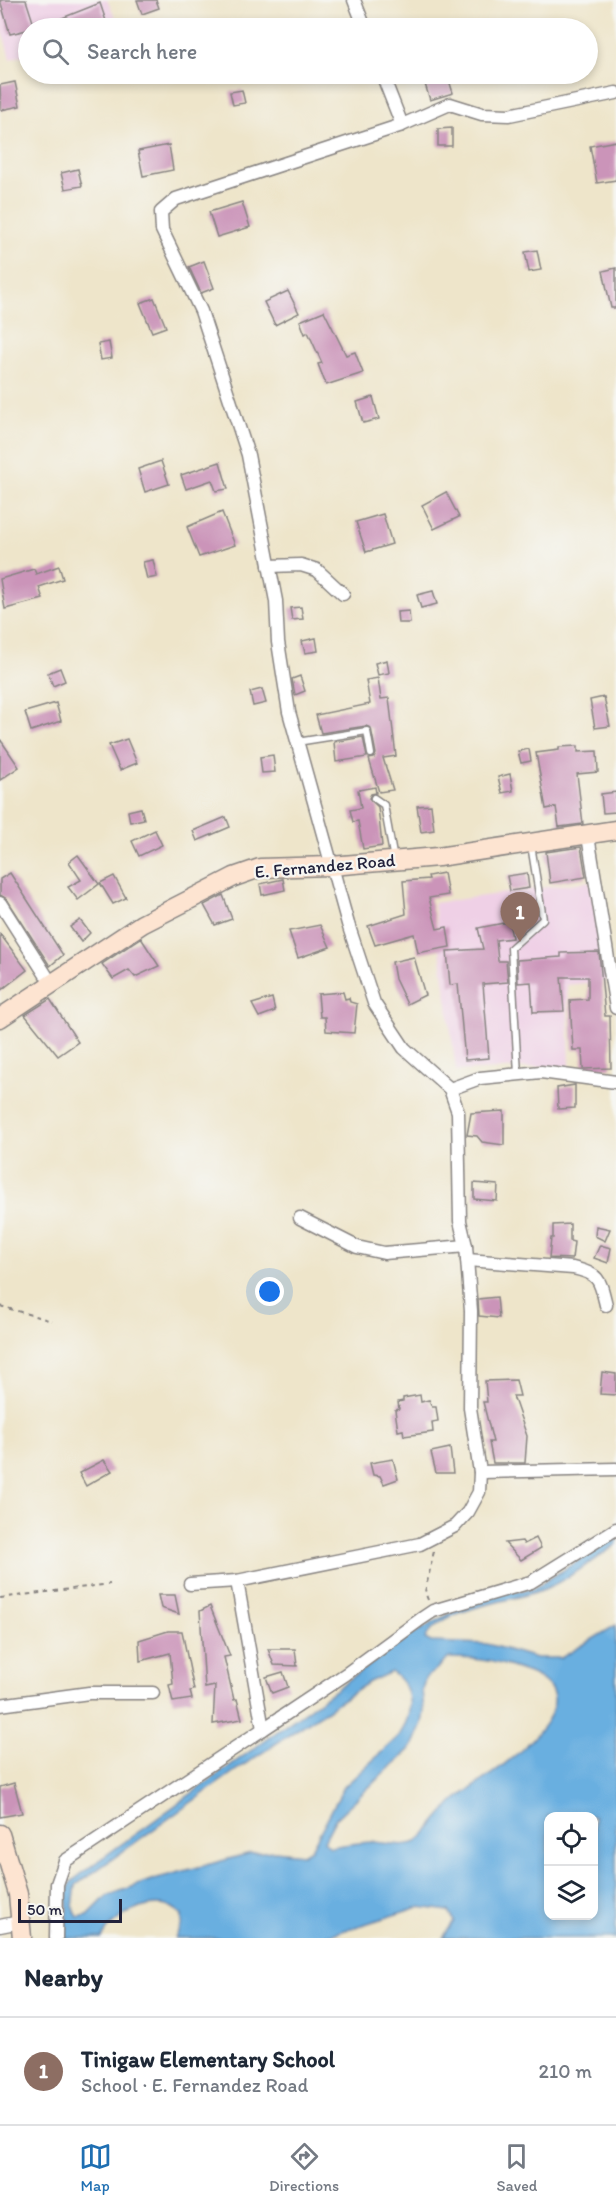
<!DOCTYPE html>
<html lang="en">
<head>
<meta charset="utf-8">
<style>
  :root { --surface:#fff; --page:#f2f2f3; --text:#1f2937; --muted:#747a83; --line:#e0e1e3; --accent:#1f6fb2 }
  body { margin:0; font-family:Itim,sans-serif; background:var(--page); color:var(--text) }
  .controls { position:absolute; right:18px; bottom:18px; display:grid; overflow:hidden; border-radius:12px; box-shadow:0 3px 9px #0003 }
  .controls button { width:54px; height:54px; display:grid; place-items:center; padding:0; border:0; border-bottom:2px solid var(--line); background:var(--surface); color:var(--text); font:30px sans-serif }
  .scale { position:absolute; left:18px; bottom:15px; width:104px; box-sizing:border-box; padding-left:6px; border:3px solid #22223b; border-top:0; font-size:16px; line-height:21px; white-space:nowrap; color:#22223b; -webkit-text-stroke:4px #f6f6f2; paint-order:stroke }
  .you { position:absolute; left:270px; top:1292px; width:21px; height:21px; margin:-15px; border:4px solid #fff; border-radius:50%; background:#1a73e8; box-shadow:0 0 0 9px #1a73e833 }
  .badge { display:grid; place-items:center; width:39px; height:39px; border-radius:50%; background:var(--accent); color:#fff; font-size:20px; font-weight:700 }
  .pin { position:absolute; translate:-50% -50px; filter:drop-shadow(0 2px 3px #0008) }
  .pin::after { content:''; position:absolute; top:32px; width:21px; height:18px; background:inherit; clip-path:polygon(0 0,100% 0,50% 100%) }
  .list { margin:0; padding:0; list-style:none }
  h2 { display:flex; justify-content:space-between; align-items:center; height:78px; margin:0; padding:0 24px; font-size:26px }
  h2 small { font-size:20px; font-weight:400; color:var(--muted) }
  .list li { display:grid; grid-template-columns:39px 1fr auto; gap:18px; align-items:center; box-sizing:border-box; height:108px; padding:0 24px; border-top:2px solid var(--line) }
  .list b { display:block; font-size:22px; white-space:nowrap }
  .list p { margin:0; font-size:20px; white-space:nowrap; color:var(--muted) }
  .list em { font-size:20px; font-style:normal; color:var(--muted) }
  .icon { flex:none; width:33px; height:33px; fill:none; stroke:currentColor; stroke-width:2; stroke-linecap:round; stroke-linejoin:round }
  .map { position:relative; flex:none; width:616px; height:1938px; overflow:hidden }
  .search { position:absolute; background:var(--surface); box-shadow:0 3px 9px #0003; left:18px; right:18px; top:18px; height:66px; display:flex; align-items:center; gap:15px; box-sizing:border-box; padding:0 21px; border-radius:33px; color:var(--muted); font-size:22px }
  .sheet { height:186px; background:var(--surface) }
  nav { display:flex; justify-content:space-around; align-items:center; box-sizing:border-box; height:84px; border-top:2px solid var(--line); background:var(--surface); font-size:16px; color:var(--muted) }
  nav a { display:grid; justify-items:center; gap:3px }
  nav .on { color:var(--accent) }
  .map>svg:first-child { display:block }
</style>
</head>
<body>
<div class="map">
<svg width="616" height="1938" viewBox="0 0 616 1938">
  <rect width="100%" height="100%" fill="#f6f6f2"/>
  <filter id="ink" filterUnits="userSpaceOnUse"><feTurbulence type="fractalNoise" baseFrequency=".0167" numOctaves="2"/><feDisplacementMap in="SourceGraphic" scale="12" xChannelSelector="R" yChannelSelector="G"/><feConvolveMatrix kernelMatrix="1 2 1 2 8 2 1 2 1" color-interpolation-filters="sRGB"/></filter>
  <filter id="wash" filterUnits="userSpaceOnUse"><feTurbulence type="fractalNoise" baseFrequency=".008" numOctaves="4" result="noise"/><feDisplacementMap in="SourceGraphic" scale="24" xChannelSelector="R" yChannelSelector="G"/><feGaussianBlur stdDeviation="1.35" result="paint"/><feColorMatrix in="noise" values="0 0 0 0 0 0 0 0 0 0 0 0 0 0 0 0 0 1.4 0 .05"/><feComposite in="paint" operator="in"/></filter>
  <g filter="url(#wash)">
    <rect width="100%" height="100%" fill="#eee5ca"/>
    <g fill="#efd0e6">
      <polygon points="0,0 107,0 120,27 28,28 28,54 10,59 0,21"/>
      <polygon points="590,881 607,981 567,985 570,1066 456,1071 434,903"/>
    </g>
    <path fill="#69afe0" stroke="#46688e" stroke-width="1.5" fill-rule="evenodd" d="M616,1537V1545C594,1559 573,1576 549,1587C519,1602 441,1605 425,1639L431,1642L487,1644L536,1658H561L616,1625V1938H443L454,1921L449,1911L419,1907L320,1938H175L182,1924V1915C179,1913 174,1908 171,1907C146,1899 113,1917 102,1938H65L68,1890L71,1882L94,1864L411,1635L469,1603L507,1592L533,1589ZM449,1658C478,1657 502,1663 529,1673C606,1704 484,1778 457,1799C445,1808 425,1838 416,1842C403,1848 384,1842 371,1842C357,1843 343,1845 330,1847L324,1841L336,1818L412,1747L422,1723L424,1712L422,1690L425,1679ZM391,1672C415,1688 413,1714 399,1736L344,1787L311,1849L303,1854L275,1851L251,1853L154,1879L107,1896L88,1915L78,1917L73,1907L76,1885L242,1766L369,1682ZM548,1816H594V1916H548Z"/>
    <g id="blocks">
      <g fill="#cb94b9">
        <polygon points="0,0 26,0 35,28 10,34"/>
        <polygon points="137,0 156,0 159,8 142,14"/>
        <polygon points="100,3 106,21 86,28 37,28"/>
        <polygon points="448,77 453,93 430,100 425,84"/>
        <polygon points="15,82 20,106 1,110 0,85"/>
        <polygon points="242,90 245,103 233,105 230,92"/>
        <polygon points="452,128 452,146 438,146 438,129"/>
        <polygon points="616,141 616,180 597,183 590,146"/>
        <polygon points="169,145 173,170 143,176 138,151"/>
        <polygon points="78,169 82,186 65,189 61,173"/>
        <polygon points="242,202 250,227 217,237 209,212"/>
        <polygon points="537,250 541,270 529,272 525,252"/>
        <polygon points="204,261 214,288 201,293 189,267"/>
        <polygon points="616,268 616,308 611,308 603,271"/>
        <polygon points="288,291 299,313 275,325 264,302"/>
        <polygon points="154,298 166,327 152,332 140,303"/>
        <polygon points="324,311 346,355 355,352 363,373 326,385 318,364 322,363 308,332 305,334 300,321"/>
        <polygon points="109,342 112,358 101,360 98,344"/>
        <polygon points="373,397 379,419 363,423 357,402"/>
        <polygon points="161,461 169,484 145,492 138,469"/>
        <polygon points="220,462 228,489 216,491 212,480 186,489 181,475"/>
        <polygon points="446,492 459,517 434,529 422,505"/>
        <polygon points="222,512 235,545 199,557 187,527"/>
        <polygon points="383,514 392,544 366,552 356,522"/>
        <polygon points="153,560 157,577 147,579 143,562"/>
        <polygon points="59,566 63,579 39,587 43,599 5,609 0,579 34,569 36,574"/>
        <polygon points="433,591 437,604 421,608 417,595"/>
        <polygon points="301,607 303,619 292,620 290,608"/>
        <polygon points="409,611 410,623 398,623 397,612"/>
        <polygon points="316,638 318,651 305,653 302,641"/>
        <polygon points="387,660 389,673 378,675 375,663"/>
        <polygon points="60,668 65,681 53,686 48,673"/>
        <polygon points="300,676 305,691 295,695 292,679"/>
        <polygon points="378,678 381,699 389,698 396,756 383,758 393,790 379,792 369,759 374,758 376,754 371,728 366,726 321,733 316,715 370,704 366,680"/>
        <polygon points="262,689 266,703 253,706 250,692"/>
        <polygon points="604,697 610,726 595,728 590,700"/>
        <polygon points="56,703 61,721 31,731 25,712"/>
        <polygon points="363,737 367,757 336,762 334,742"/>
        <polygon points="0,739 19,767 0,780"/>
        <polygon points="127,739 137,763 120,770 109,745"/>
        <polygon points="578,746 578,752 597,751 598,772 577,774 583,824 559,827 556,807 546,809 536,753 559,750 559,747"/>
        <polygon points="529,749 531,761 521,763 518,751"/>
        <polygon points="273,755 275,772 262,773 260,757"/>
        <polygon points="510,774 513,791 502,793 498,777"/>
        <polygon points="375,787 376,793 371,794 369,798 378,807 382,846 363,849 358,821 353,822 350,810 361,808 358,790"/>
        <polygon points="616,792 616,812 603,813 601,794"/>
        <polygon points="431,805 434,830 421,832 417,806"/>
        <polygon points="141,808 144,819 130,822 128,811"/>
        <polygon points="226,817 230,827 197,841 193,831"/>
        <polygon points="155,830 162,845 139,856 132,841"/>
        <polygon points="581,847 586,877 550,883 546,852"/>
        <polygon points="78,855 99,884 78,900 68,887 81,880 69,862"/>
        <polygon points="10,873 63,955 50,966 7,899 0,895 0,879"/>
        <polygon points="444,873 448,895 429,898 437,929 447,927 450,947 418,953 414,934 375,945 368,926 406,914 403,881 429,879 428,876"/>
        <polygon points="527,873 529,888 510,891 507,876"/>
        <polygon points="114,876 126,898 113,904 100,883"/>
        <polygon points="283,879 285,890 262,895 260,884"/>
        <polygon points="223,895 232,919 215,925 204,905"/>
        <polygon points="80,920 90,933 81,942 70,927"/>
        <polygon points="509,922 512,938 496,940 498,961 506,961 508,982 483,984 489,1058 465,1060 458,984 450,985 447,951 483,949 478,928"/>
        <polygon points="320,925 330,947 298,958 289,931"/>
        <polygon points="0,934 27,970 0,991"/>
        <polygon points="141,938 159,966 135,977 129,970 113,979 102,964"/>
        <polygon points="599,952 605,1016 610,1016 611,1068 583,1069 582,1050 573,1050 570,1000 588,999 588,977 561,977 564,1011 533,1012 531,982 518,983 517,960 561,957 561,953"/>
        <polygon points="414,957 425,995 407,1004 395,979 392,962"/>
        <polygon points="343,992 345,999 349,998 350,1002 357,1004 354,1033 326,1031 325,1017 320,1017 318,994"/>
        <polygon points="272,998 275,1011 259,1017 252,1004"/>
        <polygon points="50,999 78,1042 58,1056 25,1015"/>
        <polygon points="575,1085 575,1108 558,1109 557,1088"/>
        <polygon points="504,1111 504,1145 482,1142 477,1136 467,1135 471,1113"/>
        <polygon points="474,1183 498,1185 497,1201 474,1199"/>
        <polygon points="570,1224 570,1241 574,1242 572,1259 549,1258 551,1238 553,1238 553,1225"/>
        <polygon points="596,1226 610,1229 605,1241 595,1236"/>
        <polygon points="600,1245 611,1248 608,1263 594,1258"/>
        <polygon points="497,1297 499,1318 479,1316 478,1299"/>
        <polygon points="602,1372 616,1374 616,1395 600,1394"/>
        <polygon points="516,1380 520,1396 513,1396 527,1436 525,1463 493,1463 489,1442 493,1442 483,1402 487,1402 485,1381"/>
        <polygon points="420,1395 421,1402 429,1400 432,1407 436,1407 438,1421 432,1422 433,1432 404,1436 403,1430 398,1431 395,1410 399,1409 398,1402 403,1401 403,1398"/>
        <polygon points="450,1448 453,1473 436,1473 431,1452"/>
        <polygon points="393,1459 398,1479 384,1484 380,1476 373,1475 370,1463"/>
        <polygon points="104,1460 112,1471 86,1486 79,1473"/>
        <polygon points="536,1538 541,1548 521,1560 505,1543 522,1541 524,1544"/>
        <polygon points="158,1595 175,1595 179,1614 161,1608"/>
        <polygon points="210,1606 230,1656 224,1657 234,1700 237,1699 242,1719 213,1724 215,1686 205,1688 200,1611"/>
        <polygon points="168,1631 182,1631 194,1690 190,1691 192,1699 173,1702 169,1685 173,1684 170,1653 140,1661 139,1640"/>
        <polygon points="268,1649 295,1649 297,1666 274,1665"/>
        <polygon points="283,1672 288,1687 272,1693 266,1677"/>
        <polygon points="14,1783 22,1813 0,1817 0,1787"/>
      </g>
    </g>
  </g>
  <g filter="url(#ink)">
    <use href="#blocks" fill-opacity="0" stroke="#888482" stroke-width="1.5"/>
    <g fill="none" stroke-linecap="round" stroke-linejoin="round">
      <defs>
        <g id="lane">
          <polyline points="297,742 367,731 371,754"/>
          <polyline points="374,798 384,805 394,860"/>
          <polyline points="518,1074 511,948 543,919 531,845"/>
        </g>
        <g id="street">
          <polyline points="354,0 365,28"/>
          <polyline points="382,74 402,125"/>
          <polyline points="269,566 301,565 317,570 343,594"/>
          <polyline points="588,836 616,1008"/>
          <polyline points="0,903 51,983"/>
          <polyline points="450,1089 480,1078 541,1072 616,1082"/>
          <polyline points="300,1218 357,1247 384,1253 466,1246"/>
          <path d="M467,1260L573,1268C600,1274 600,1280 606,1305"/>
          <polyline points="480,1472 616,1469"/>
          <polyline points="237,1581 263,1729"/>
          <polyline points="190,1584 237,1581 420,1544 455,1526 468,1512 479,1492 480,1472 470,1408 471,1311 466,1246 460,1221 458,1112 450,1089 404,1048 374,1003 348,924 289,712 278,642 276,601 248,455 201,311 162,230 161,212 176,199 402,125 450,104 482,114 509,115 616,93"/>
          <polyline points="0,1705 89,1693 153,1693"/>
          <polyline points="0,1926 20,1922"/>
          <polyline points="56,1938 57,1884 65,1861 346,1674 421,1619 433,1611 531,1582 616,1529"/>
        </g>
        <g id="secondary">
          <polyline points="0,1018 142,924 234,877 260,868 331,866 438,857 616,830"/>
          <polyline points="0,1834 18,1894 22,1938"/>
        </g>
      </defs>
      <use href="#lane" stroke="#888482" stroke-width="9"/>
      <use href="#street" stroke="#888482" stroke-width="15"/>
      <use href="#secondary" stroke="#888482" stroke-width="21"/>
      <g stroke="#888482" stroke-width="2" stroke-dasharray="4.5 4.5" stroke-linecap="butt">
        <polyline points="0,1306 52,1321"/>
        <polyline points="0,1598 110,1584"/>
        <polyline points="428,1600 425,1592 434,1551"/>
      </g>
      <use href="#lane" stroke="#fff" stroke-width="6"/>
      <use href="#street" stroke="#fff" stroke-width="12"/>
      <use href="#secondary" stroke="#fde4d1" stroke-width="18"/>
    </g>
  </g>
  <g text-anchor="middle" stroke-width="4.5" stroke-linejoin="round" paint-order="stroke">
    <g font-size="18" fill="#22223b" stroke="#f6f6f2">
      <text transform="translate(325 866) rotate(-5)" y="6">E. Fernandez Road</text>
    </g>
  </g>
</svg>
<div class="controls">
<button><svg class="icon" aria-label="locate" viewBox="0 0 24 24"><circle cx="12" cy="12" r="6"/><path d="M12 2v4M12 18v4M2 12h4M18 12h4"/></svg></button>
<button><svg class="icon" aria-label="layers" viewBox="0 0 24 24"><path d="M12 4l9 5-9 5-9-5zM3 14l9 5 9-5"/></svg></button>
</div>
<div class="scale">50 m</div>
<div class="you"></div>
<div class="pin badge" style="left:520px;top:942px;background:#8d6e63">1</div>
<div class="search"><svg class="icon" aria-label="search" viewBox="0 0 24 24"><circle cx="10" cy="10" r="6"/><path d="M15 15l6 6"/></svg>Search here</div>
</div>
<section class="sheet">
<h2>Nearby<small></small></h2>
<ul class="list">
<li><span class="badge" style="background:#8d6e63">1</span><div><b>Tinigaw Elementary School</b><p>School · E. Fernandez Road</p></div><em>210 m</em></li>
</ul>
</section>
<nav>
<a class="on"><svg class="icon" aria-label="map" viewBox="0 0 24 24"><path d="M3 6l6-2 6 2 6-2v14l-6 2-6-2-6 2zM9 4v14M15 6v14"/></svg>Map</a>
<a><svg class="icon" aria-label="directions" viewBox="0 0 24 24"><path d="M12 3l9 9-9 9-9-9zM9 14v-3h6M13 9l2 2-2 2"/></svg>Directions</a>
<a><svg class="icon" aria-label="saved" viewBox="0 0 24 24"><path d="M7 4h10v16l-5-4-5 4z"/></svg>Saved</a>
</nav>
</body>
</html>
